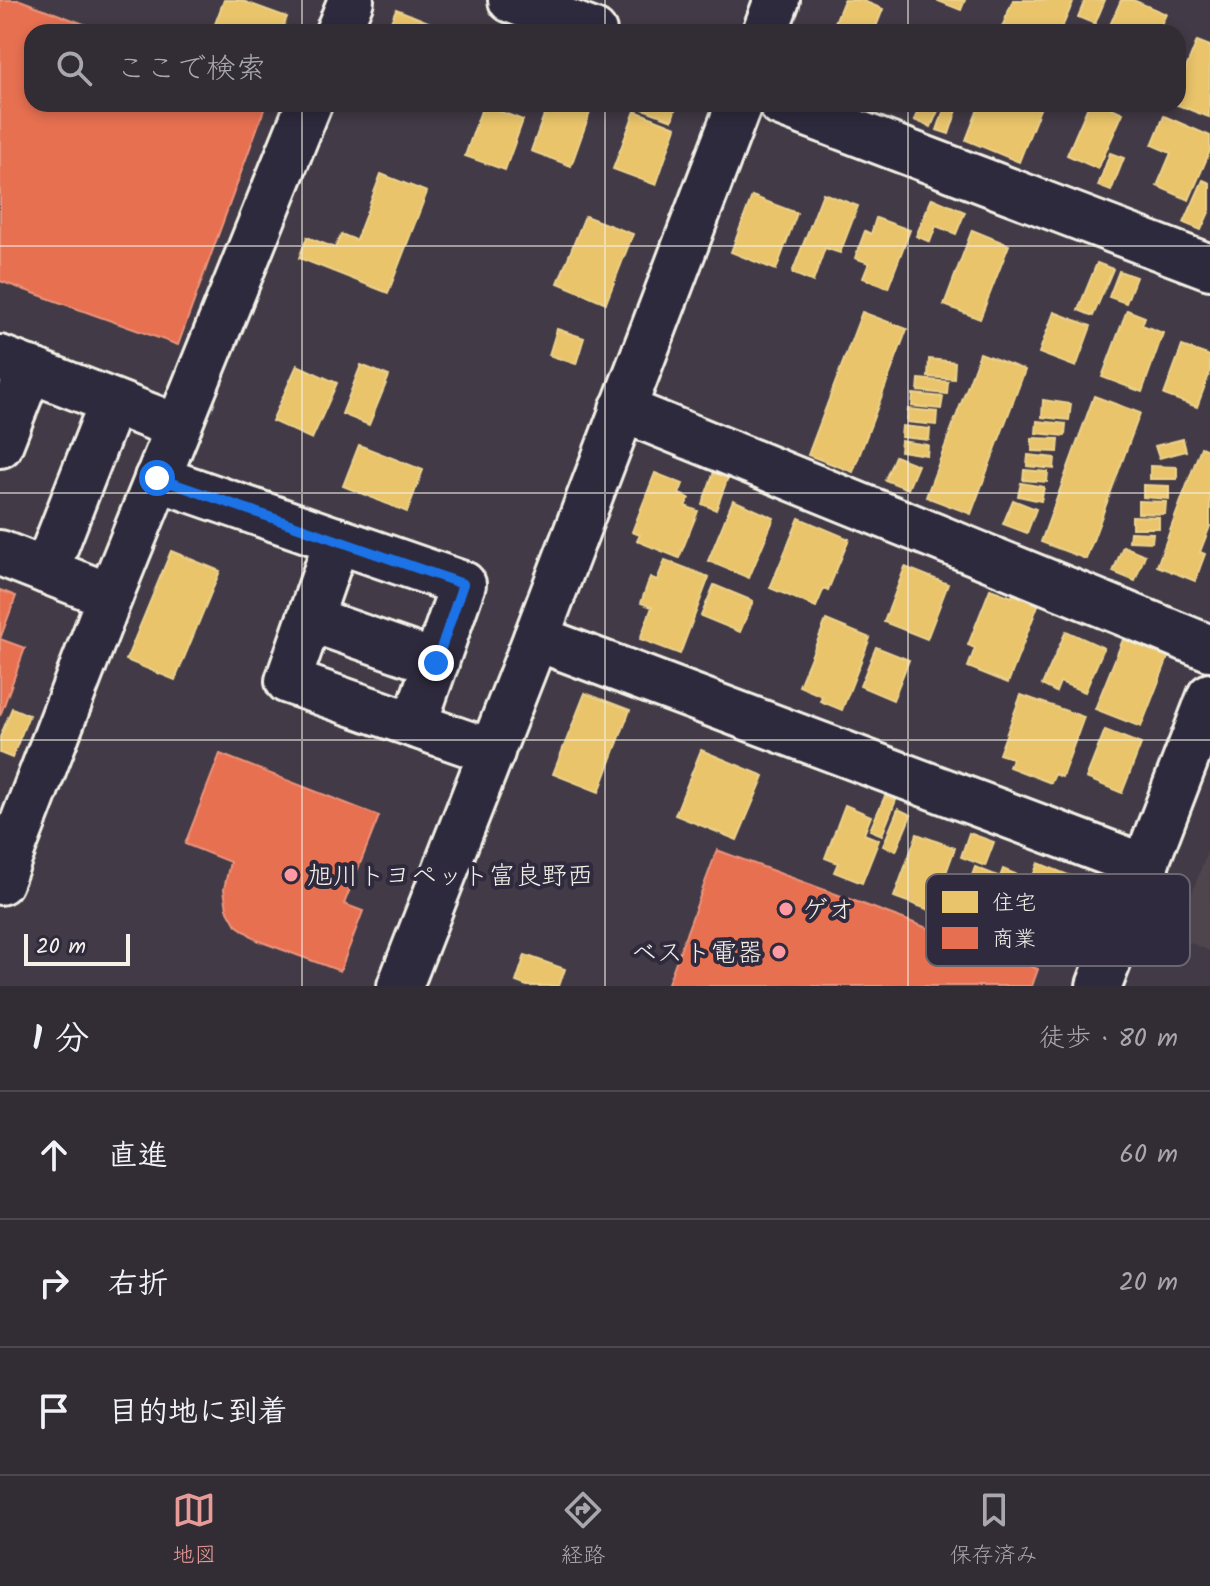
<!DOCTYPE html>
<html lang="ja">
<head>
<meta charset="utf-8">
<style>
  :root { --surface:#322c34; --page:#3a343c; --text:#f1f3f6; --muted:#a8a7ac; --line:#4d484f; --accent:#e69b98 }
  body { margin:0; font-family:Kalam,"Klee One",sans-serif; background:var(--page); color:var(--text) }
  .scale { position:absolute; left:24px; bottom:20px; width:106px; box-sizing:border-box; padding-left:8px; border:4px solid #f4f1e8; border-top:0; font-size:22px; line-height:28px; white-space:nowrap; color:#f4f1e8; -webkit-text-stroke:6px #2f2a3d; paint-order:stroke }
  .stop { position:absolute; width:24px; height:24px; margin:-18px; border:6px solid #1a73e8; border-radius:50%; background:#fff }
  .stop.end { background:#1a73e8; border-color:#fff; box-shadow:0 2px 8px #0008 }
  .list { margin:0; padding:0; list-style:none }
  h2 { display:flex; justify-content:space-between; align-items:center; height:104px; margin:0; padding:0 32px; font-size:34px }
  h2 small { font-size:26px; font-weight:400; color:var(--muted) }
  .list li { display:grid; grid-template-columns:52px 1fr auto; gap:24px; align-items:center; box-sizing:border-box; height:128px; padding:0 32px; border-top:2px solid var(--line) }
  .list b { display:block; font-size:30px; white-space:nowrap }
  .list em { font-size:26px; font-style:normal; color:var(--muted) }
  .icon { flex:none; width:44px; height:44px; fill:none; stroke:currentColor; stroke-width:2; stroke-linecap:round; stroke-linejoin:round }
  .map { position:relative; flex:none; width:1210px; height:986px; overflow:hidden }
  .search { position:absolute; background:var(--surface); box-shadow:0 4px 12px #0003; left:24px; right:24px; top:24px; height:88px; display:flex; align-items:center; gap:20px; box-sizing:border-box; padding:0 28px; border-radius:24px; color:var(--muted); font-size:30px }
  .sheet { height:488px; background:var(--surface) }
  nav { display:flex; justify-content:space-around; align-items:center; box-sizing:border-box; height:112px; border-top:2px solid var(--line); background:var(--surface); font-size:22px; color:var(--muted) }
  nav a { display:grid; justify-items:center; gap:4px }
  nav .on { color:var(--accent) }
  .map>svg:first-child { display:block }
</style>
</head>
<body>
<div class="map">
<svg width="1210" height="986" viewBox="0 0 1210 986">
  <rect width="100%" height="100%" fill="#423a46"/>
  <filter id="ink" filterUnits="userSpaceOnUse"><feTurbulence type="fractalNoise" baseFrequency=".0125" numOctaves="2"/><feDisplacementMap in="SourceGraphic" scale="16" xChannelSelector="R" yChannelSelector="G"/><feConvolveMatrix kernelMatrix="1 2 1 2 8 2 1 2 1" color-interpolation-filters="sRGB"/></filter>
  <g filter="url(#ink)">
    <polygon fill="#4f454d" points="1210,844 1210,951 1176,937"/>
    <g fill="#e9c46a" stroke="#ecd290" stroke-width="2">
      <polygon points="224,0 240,0 287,17 283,27 297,32 212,32"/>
      <polygon points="844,0 861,0 883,9 874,32 831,32"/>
      <polygon points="936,0 965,0 961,10"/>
      <polygon points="1013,0 1074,0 1060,32 1000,32"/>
      <polygon points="1085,0 1105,0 1095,24 1078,17"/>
      <polygon points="1121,0 1133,0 1166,14 1158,32 1107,32"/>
      <polygon points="396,9 431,23 428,32 387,32"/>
      <polygon points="1197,41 1210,46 1209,117 1175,104 1178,104 1178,88"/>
      <polygon points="548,104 593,104 571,166 531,151"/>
      <polygon points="644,104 677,104 672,120 643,109"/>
      <polygon points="921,104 941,104 931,127 914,120"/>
      <polygon points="946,104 959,104 949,134 937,130"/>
      <polygon points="980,104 1042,104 1019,162 966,140"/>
      <polygon points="1089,104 1103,104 1123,113 1098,169 1067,155"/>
      <polygon points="483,105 523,120 505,170 465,156"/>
      <polygon points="635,111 676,127 656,185 613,169"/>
      <polygon points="1164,116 1210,136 1210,151 1189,200 1157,186 1171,153 1152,145"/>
      <polygon points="1110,153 1124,158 1111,191 1098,186"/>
      <polygon points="381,174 427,192 388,293 299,258 307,237 335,248 341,234 356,240"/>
      <polygon points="1203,180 1210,183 1210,210 1201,230 1184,223"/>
      <polygon points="823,193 858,206 840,253 825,248 813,282 792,273"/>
      <polygon points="752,196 797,213 776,270 731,252"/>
      <polygon points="932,198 965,212 956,234 936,226 930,242 916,236"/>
      <polygon points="585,216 633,234 606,303 558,283"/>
      <polygon points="876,218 910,230 888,288 863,278 869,263 855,258 865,231 871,234"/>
      <polygon points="972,230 1009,245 980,319 944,305"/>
      <polygon points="1097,263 1113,269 1093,316 1078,310"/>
      <polygon points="1119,271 1136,277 1126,303 1109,297"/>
      <polygon points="1127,310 1145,317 1142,325 1163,333 1142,392 1102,377"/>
      <polygon points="862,312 907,329 853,472 808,455"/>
      <polygon points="1054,312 1091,326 1076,367 1039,353"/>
      <polygon points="557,329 584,338 576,364 549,355"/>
      <polygon points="1182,346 1210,356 1210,372 1197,407 1164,395"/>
      <polygon points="980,353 1025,370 971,514 926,497"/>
      <polygon points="929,359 955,362 954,379 928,377"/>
      <polygon points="297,365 337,383 312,439 272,421"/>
      <polygon points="361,365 389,376 369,425 342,414"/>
      <polygon points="919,379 948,382 947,394 918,391"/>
      <polygon points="913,394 943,397 941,409 912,406"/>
      <polygon points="1094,396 1140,413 1086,559 1041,542"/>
      <polygon points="1043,400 1071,404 1069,420 1042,417"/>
      <polygon points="908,409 937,412 936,425 907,422"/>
      <polygon points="1037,421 1066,424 1065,436 1036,433"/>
      <polygon points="902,426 930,429 929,440 901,437"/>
      <polygon points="1032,438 1059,439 1058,452 1032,451"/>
      <polygon points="1183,439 1186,451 1159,458 1155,446"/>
      <polygon points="901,441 928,445 927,455 900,451"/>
      <polygon points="359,445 423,470 407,512 343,486"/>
      <polygon points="1201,447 1210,451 1210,526 1200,552 1205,554 1195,581 1157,566"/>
      <polygon points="1028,455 1055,458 1054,469 1027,466"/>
      <polygon points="895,456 918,465 908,489 885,480"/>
      <polygon points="1150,466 1177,467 1177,479 1150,479"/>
      <polygon points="1024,470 1048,472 1047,482 1023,480"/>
      <polygon points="714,472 728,477 716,510 702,504"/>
      <polygon points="655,473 683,484 679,494 689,498 685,506 698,511 679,558 637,541 640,535 632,532"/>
      <polygon points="1021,483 1044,487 1041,501 1018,496"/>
      <polygon points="1143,485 1169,486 1169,499 1143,497"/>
      <polygon points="733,500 774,518 749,578 708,561"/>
      <polygon points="1013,500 1036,509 1027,533 1003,524"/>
      <polygon points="1138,501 1166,502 1165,514 1138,513"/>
      <polygon points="1132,516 1159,517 1159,528 1132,528"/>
      <polygon points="799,518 849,539 828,590 824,588 816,607 770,588"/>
      <polygon points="1130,532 1153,533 1152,542 1129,541"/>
      <polygon points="1123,546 1145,555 1135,581 1113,572"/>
      <polygon points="171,551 220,571 175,680 126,660"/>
      <polygon points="665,560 709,577 680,654 640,639 652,607 641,603 650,577 657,580"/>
      <polygon points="905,567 948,584 927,639 884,622"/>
      <polygon points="714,585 753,601 740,632 701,616"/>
      <polygon points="990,589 1012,597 1014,590 1040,600 1008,683 968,667 975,648 968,645"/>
      <polygon points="826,620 870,638 842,710 820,701 822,696 799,686"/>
      <polygon points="1066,631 1104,648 1085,692 1060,682 1056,692 1042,685"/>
      <polygon points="1124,637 1169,655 1141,727 1095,709"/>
      <polygon points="876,647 909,660 893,700 860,686"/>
      <polygon points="585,693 630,710 599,792 553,774"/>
      <polygon points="1021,695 1084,717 1062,777 1055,774 1051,783 1009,767 1012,758 999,754"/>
      <polygon points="12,708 29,715 12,758 0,753 0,737"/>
      <polygon points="1105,730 1141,744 1122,793 1086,778"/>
      <polygon points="701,750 764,776 737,840 675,815"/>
      <polygon points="885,796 896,800 882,835 870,830"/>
      <polygon points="845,805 871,816 864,834 879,840 862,883 834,872 838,863 825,858"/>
      <polygon points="898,809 911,815 896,851 883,846"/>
      <polygon points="969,833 994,842 985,866 961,857"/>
      <polygon points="917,834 955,848 932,911 894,897"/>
      <polygon points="1038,863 1076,878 1043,963 1005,948"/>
      <polygon points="975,867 1000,877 1003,869 1018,875 993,942 951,926 957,911 946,907 956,879 969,884"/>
      <polygon points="525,955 565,969 559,986 527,986 516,982"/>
    </g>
    <g fill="#e76f51" stroke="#eb967e" stroke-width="2">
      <polygon points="0,0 20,0 105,32 32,32 32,104 266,104 178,345 0,281"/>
      <polygon points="0,590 16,596 0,639"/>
      <polygon points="0,639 25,648 0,716"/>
      <polygon points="220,754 379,816 344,904 363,911 340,971 259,941 236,925 227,909 224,889 230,862 185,844"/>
      <polygon points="717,850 1038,969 1032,986 667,986"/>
    </g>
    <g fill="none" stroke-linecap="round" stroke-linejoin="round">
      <defs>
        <g id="minor">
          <polyline points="511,0 594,32"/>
          <polyline points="338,32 351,0"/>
          <polyline points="765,32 777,0"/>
          <polyline points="781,104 1210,267"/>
          <polyline points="0,358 178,427"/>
          <polyline points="622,409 1210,648"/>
          <polyline points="0,445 30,369"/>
          <polyline points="157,478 463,584 414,725"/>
          <polyline points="337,540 288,681 492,752"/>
          <polyline points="0,553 110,596"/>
          <polyline points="46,571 112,402"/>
          <polyline points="310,619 436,663"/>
          <polyline points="536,638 1146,867"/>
          <polyline points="0,882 110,596 309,104"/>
          <polyline points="400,986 536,638 739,104"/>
          <polyline points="1099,986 1210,696"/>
        </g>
      </defs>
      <use href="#minor" stroke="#f4f1e8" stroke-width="50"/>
      <use href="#minor" stroke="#2f2a3d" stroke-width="44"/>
    </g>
  </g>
  <g fill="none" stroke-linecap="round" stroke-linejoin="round" filter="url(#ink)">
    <polyline stroke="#1a73e8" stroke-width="10" points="157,478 463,584 436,663"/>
  </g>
  <path fill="none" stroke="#f4f1e8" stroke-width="2" stroke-opacity="0.55" d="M302,0V32M605,0V32M908,0V32M302,104V986M605,104V986M908,104V986M0,246H1210M0,493H1210M0,740H1210"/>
  <g fill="#ff9aa2" stroke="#2f2a3d" stroke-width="3">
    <circle cx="291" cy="875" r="8"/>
    <circle cx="786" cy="909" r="8"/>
    <circle cx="779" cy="952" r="8"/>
  </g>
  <g text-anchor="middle" stroke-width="8" stroke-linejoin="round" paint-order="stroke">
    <g font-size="26" fill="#f4f1e8" stroke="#2f2a3d" text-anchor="start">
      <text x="307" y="884">旭川トヨペット富良野西</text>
      <text x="802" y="918">ゲオ</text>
      <text x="763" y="961" text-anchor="end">ベスト電器</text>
    </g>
  </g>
  <rect x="926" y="874" width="264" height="92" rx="12" fill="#2f2a3d" stroke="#6a6670" stroke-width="2"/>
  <rect x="942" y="891" width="36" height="22" fill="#e9c46a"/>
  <rect x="942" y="927" width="36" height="22" fill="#e76f51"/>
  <g font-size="22" fill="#f4f1e8">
    <text x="992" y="910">住宅</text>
    <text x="992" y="946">商業</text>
  </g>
</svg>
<div class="scale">20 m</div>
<div class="stop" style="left:157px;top:478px"></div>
<div class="stop end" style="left:436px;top:663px"></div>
<div class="search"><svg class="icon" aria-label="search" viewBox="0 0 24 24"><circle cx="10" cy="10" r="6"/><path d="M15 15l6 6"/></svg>ここで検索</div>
</div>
<section class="sheet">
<h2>1 分<small>徒歩 · 80 m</small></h2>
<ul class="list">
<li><svg class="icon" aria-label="ahead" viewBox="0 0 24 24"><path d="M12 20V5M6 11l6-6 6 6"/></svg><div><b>直進</b></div><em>60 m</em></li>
<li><svg class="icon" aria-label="right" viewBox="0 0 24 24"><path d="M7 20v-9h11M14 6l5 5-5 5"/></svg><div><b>右折</b></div><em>20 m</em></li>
<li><svg class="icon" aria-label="arrive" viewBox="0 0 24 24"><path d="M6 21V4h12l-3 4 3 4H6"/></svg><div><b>目的地に到着</b></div></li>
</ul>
</section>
<nav>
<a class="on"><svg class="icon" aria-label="map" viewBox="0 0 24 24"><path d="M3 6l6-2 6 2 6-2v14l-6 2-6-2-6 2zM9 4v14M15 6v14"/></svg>地図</a>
<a><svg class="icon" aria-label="directions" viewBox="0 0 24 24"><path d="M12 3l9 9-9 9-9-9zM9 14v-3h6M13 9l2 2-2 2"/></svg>経路</a>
<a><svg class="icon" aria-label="saved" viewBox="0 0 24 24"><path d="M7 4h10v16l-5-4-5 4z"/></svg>保存済み</a>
</nav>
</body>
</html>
